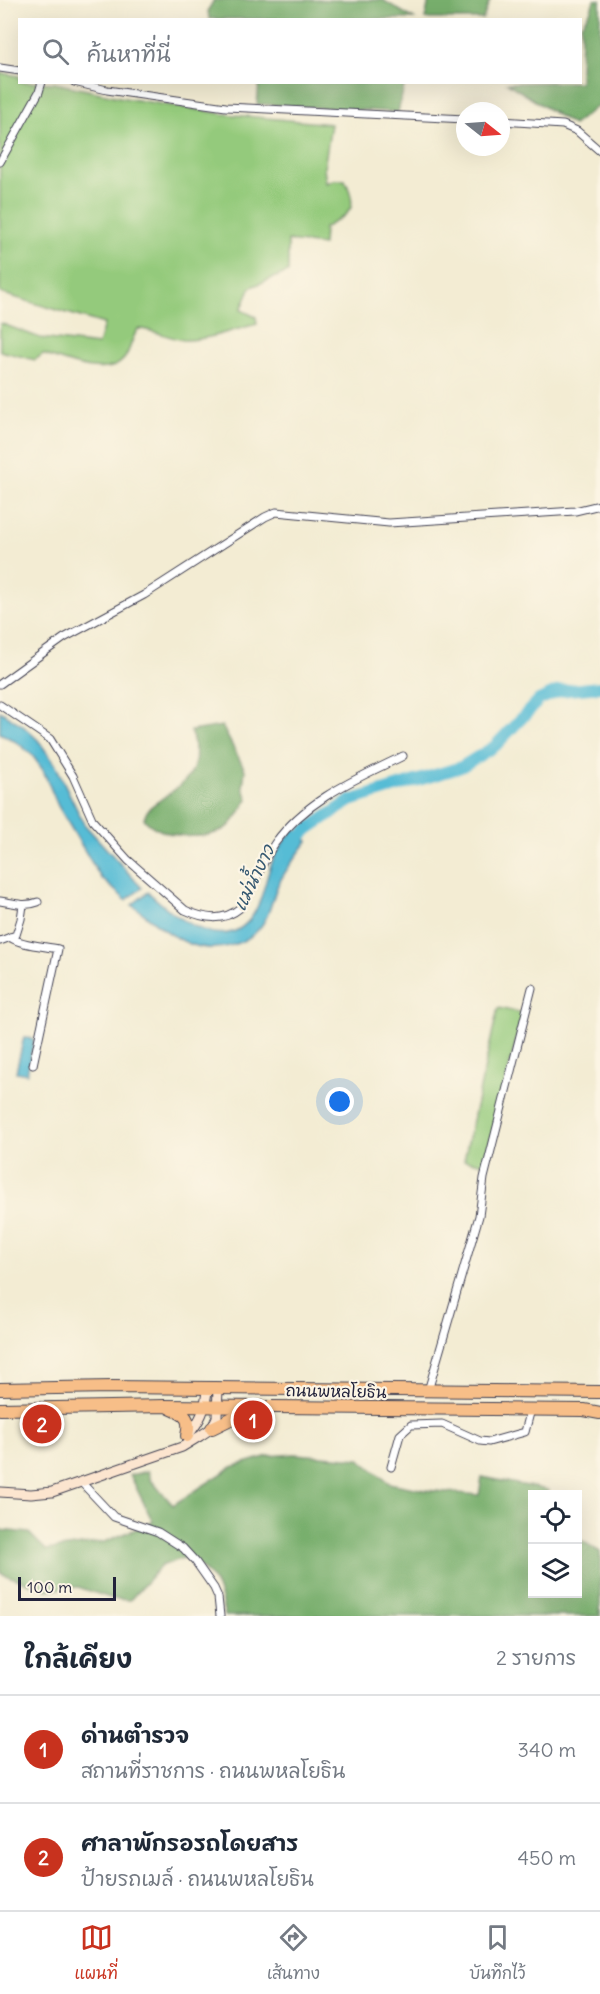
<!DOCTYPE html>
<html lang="th">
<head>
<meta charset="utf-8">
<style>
  :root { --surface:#fff; --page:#f2f2f3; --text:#1f2937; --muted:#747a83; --line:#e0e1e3; --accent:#c8321e }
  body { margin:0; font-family:Delius,"Playpen Sans Thai",sans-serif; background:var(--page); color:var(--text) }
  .controls { position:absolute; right:18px; bottom:18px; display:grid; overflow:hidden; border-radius:0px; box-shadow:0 6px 24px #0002 }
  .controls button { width:54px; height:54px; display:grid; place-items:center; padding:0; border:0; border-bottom:2px solid var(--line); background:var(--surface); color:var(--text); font:30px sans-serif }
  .compass { position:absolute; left:456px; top:102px; width:54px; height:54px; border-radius:50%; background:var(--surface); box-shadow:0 6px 24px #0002; rotate:107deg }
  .scale { position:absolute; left:18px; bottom:15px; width:98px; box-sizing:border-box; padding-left:6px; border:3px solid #22223b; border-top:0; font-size:16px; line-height:21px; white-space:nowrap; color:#22223b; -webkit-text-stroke:4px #fcf5e5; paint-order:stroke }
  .you { position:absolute; left:340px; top:1102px; width:21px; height:21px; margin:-15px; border:4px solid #fff; border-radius:50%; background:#1a73e8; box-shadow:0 0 0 9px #1a73e833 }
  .badge { display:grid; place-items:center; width:39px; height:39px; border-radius:50%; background:var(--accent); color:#fff; font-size:20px; font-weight:700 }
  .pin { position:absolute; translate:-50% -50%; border:3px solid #fff; box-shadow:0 2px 6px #0006 }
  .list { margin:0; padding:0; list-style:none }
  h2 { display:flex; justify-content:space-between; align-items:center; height:78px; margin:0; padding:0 24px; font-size:26px }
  h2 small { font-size:20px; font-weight:400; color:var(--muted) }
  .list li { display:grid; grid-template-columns:39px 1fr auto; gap:18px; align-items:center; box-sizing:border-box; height:108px; padding:0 24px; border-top:2px solid var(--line) }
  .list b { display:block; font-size:22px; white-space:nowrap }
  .list p { margin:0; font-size:20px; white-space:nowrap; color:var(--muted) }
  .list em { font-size:20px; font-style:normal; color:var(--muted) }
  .icon { flex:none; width:33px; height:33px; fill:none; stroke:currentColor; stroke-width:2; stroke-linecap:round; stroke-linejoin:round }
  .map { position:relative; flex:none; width:600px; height:1616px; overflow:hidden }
  .search { position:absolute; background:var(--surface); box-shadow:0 6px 24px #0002; left:18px; right:18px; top:18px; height:66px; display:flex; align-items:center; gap:15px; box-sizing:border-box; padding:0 21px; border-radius:0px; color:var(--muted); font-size:22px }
  .sheet { height:294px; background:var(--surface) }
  nav { display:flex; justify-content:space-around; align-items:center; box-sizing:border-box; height:84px; border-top:2px solid var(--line); background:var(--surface); font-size:16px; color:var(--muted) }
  nav a { display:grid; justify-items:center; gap:3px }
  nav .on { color:var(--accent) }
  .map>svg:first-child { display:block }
</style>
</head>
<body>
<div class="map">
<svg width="600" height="1616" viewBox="0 0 600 1616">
  <rect width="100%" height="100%" fill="#fcf5e5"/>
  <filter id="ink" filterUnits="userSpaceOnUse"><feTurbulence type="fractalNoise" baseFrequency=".0167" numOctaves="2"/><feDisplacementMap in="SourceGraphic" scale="12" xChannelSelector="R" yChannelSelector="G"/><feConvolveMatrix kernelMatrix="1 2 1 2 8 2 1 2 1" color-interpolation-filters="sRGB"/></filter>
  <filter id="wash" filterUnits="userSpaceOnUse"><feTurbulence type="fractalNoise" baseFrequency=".008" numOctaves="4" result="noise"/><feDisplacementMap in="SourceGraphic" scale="24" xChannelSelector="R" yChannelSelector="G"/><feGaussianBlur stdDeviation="1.35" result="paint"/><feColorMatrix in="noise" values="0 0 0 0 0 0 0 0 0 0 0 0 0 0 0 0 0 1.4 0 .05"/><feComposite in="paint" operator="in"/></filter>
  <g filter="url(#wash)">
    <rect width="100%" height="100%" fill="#f3ecd3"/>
    <g fill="#94ca7c" stroke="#5b765c" stroke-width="1.5">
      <path d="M0,73L19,76L20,82L54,83L124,98L224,114L331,124L324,168L326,183L334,180H345C360,211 349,213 324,228L323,245L288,241V272L251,287L241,310L256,317L257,324C236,329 205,341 184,340C168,338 154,329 138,329C131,338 131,350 124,359C107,380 63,361 43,354L35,360L0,351V323L40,338L98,345L104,324L0,293Z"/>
      <polygon points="498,1008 523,1013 485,1164 464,1160"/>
    </g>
    <g fill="#77ae6c" stroke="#4c6854" stroke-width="1.5">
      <polygon points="214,0 383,0 414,19 209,19 208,10"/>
      <polygon points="429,0 490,0 483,19 425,19"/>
      <polygon points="594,0 600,0 600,104 573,125 507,83 580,82 581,25 591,10"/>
      <polygon points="259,83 259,82 405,83 398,112 257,104"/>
      <path d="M222,726L245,770L243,787L248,799C242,808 234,824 225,829C203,841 161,838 144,819C148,806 153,805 163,798C192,778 204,766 190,731Z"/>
      <path d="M295,1454L360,1459L389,1483L425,1490L479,1495L482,1477L548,1490L547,1494H532V1594H578V1538L600,1552V1616H225C219,1586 214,1573 186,1557L161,1566L130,1600L113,1599L78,1587L47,1590L0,1573V1530L29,1533L46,1550L104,1542L153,1522L130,1475L148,1471L151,1480L173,1505L232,1467L268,1456Z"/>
    </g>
    <g fill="#57bcd5" stroke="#3c6f88" stroke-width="1.5">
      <polygon points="0,711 22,725 38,740 55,764 84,824 142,888 126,900 101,878 58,806 43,770 32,755 18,743 0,733"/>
      <path d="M295,828L308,841C296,856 285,870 277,887C273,897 271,908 266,918C253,945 217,954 190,944C169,936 150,918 132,905L148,892C174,916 225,958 253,915C262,901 264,886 269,871C274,854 284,841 295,828Z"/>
      <polygon points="24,1037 34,1040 27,1074 16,1072"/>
    </g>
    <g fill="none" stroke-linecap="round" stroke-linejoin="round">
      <polyline stroke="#57bcd5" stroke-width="12" points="292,844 308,829 350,801 461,767 495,746 539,700 559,691 600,687"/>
    </g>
  </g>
  <g filter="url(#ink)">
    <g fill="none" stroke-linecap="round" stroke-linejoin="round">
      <defs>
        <g id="street">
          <polyline points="0,68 20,71"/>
          <polyline points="74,82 107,90 226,107 465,119"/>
          <polyline points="501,121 563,125 577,131 600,151"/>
          <polyline points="0,162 39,92 42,82"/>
          <polyline points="0,684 64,638 144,595 265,517 276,512 389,523 575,511 600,505"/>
          <path d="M0,705L50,739L73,776L93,821L128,860L185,910C205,919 223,922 240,908C254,888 261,863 275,843C307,799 356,779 403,756"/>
          <path d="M0,901C13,903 25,907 38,902"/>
          <path d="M10,937C20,945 44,946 58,949L33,1065"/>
          <polyline points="0,941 16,935 21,919 23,905"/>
          <polyline points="428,1391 479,1216 484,1178 532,988"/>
          <polyline points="391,1467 400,1435 411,1425 442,1424 480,1441 489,1442 525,1432 531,1409"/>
          <polyline points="82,1483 114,1517 158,1532 183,1548 195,1561 214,1588 218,1597 220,1616"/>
        </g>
        <g id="secondary">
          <path d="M187,1436C201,1421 206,1408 207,1388"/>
          <polyline points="0,1492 31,1494 52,1492 182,1447 200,1436 212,1428 217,1417 218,1388"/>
        </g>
        <g id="highway">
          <polyline points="0,1389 112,1387 600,1392"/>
          <path d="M170,1408C186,1415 191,1418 187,1436"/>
          <polyline points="0,1409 166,1406 584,1410 600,1413"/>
          <polyline points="212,1428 249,1410"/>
        </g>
      </defs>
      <use href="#street" stroke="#414052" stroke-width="9"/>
      <use href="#secondary" stroke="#414052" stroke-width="11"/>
      <use href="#highway" stroke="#414052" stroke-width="14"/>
      <use href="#street" stroke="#fff" stroke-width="7"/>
      <use href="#secondary" stroke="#fce5cf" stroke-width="9"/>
      <use href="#highway" stroke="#f7be88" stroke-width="12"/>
    </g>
  </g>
  <g text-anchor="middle" stroke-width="4.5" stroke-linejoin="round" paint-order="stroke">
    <g font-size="16" fill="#22223b" stroke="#fcf5e5">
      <text transform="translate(336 1391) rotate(1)" y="6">ถนนพหลโยธิน</text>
    </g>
    <g font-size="18" font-style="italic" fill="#355871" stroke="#fcf5e5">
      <text transform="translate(254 878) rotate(-64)" y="6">แม่น้ำงาว</text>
    </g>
  </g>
</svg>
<div class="controls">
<button><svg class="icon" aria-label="locate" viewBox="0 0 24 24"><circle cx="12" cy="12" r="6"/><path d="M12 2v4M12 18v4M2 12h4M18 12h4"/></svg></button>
<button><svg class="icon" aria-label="layers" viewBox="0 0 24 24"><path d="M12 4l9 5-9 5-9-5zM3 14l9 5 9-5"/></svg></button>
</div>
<svg class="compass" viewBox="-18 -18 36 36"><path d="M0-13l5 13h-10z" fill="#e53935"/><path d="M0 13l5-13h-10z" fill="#747a83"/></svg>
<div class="scale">100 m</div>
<div class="you"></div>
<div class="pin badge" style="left:253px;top:1420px">1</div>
<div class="pin badge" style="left:42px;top:1424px">2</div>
<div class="search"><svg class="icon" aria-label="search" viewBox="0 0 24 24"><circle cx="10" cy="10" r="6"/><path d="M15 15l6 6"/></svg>ค้นหาที่นี่</div>
</div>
<section class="sheet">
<h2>ใกล้เคียง<small>2 รายการ</small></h2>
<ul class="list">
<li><span class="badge">1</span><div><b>ด่านตำรวจ</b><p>สถานที่ราชการ · ถนนพหลโยธิน</p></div><em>340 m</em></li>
<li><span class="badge">2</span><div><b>ศาลาพักรอรถโดยสาร</b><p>ป้ายรถเมล์ · ถนนพหลโยธิน</p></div><em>450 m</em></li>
</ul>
</section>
<nav>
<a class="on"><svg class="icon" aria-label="map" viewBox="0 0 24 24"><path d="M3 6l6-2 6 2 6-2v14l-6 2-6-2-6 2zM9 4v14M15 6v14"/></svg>แผนที่</a>
<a><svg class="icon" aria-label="directions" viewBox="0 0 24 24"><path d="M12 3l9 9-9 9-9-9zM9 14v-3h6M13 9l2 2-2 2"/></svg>เส้นทาง</a>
<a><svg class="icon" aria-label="saved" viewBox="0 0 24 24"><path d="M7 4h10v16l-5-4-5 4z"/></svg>บันทึกไว้</a>
</nav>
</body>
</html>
